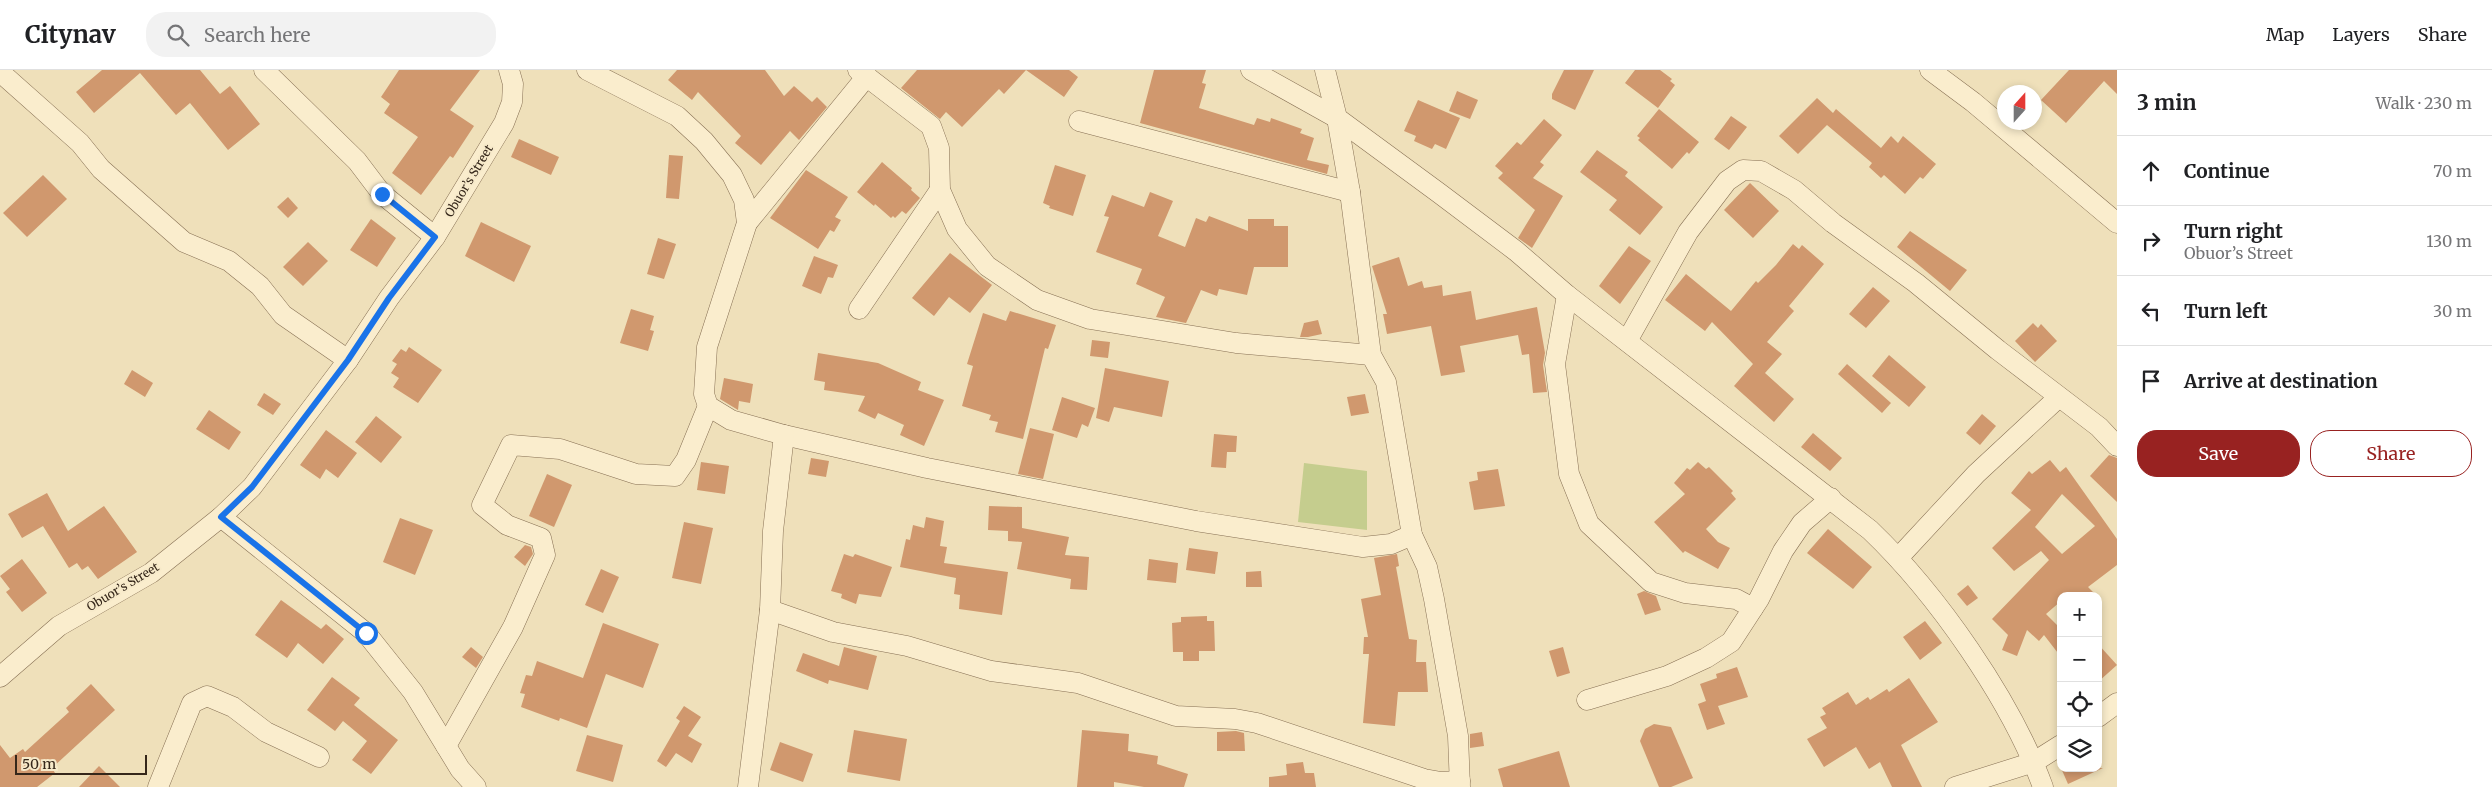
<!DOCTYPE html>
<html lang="en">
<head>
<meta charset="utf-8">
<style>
  :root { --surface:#fff; --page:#f2f2f2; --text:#202124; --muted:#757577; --line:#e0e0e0; --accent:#982221 }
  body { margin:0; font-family:Merriweather,serif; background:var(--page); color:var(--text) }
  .controls { position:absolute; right:15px; bottom:15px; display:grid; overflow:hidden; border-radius:10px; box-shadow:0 2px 8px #0003 }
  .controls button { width:45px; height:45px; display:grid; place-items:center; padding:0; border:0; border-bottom:1px solid var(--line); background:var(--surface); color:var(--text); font:25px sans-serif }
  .compass { position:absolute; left:1997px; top:15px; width:45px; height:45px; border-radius:50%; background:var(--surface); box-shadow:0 2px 8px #0003; rotate:21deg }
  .scale { position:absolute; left:15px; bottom:12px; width:132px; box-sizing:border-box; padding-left:5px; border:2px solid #35271a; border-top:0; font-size:14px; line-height:18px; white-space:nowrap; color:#35271a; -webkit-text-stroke:4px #f7eaca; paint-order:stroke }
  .stop { position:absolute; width:15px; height:15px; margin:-11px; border:4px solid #1a73e8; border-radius:50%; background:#fff }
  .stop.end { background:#1a73e8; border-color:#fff; box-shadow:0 1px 5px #0008 }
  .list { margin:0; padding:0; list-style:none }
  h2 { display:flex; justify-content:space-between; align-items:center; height:65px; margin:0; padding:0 20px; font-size:21px }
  h2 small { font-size:16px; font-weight:400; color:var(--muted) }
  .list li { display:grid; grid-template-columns:32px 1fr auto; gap:15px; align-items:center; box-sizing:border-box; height:70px; padding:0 20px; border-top:1px solid var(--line) }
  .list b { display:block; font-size:19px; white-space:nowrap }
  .list p { margin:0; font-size:16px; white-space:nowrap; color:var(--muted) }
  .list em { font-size:16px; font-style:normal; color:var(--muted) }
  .actions { display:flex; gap:10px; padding:15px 20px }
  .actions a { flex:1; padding:11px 0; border:1px solid var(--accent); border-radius:20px; text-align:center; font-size:18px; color:var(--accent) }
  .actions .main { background:var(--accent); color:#fff }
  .icon { flex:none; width:28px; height:28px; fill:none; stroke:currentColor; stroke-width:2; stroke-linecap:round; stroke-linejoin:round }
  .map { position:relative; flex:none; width:2117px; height:717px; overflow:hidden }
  header { display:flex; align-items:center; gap:30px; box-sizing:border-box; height:70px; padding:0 25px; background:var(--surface); border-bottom:1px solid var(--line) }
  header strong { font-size:24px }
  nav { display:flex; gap:28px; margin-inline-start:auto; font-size:18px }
  .search { width:350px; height:45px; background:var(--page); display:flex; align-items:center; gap:12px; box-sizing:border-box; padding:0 18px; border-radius:20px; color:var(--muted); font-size:19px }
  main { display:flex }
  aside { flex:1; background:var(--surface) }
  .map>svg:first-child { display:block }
</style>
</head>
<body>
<header>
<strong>Citynav</strong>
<div class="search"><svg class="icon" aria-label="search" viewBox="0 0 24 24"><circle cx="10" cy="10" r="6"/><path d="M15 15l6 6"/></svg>Search here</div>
<nav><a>Map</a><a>Layers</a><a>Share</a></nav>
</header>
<main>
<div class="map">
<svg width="2117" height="717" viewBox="0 0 2117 717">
  <rect width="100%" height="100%" fill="#efe0ba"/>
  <polygon fill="#c5cd8e" points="1304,393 1367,401 1367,460 1298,452"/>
  <g fill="#d0986e" fill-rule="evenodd">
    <polygon points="102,0 200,0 220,24 230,16 260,54 228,80 190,33 176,45 140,3 94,43 76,22"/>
    <polygon points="399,0 480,0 450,40 474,56 453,88 450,86 421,125 392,103 418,67 384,43 390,34 381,27"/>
    <polygon points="677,0 765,0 784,26 794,16 812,32 817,27 827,37 799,70 790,61 761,95 735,73 741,66 698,22 692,30 668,10"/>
    <polygon points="917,0 1069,0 1078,7 1064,27 1026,0 1004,24 999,19 962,57 946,42 940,49 901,18"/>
    <polygon points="1154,0 1206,0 1202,13 1206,14 1199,38 1254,55 1257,48 1270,52 1271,48 1302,59 1300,63 1314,68 1307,90 1329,95 1327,104 1140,53"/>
    <polygon points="1564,0 1594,0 1575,40 1552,29 1552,24"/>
    <polygon points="1635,0 1660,0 1672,9 1670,11 1675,15 1658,38 1625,13"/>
    <polygon points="2069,0 2117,0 2117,24 2104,11 2066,53 2041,30"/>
    <polygon points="1457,21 1478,30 1470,49 1449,41"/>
    <polygon points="1817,28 1833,43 1836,39 1881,78 1891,66 1898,73 1903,66 1936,94 1923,109 1920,107 1905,124 1884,105 1881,108 1869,97 1872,93 1827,55 1798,84 1779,66"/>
    <polygon points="1418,30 1460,48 1446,79 1435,74 1432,79 1414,71 1416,66 1404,61"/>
    <polygon points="1659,39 1699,72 1689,84 1687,82 1672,99 1638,70 1640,68 1637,66"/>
    <polygon points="1731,46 1747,57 1729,80 1714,69"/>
    <polygon points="1544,49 1562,65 1540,92 1544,95 1533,108 1563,126 1532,178 1518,168 1535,140 1498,108 1503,103 1495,96 1517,72 1521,75"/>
    <polygon points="519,69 559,87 551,105 511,87"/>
    <polygon points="1597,80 1628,102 1625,106 1663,137 1640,165 1609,140 1617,130 1580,102"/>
    <polygon points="669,85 683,86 679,129 666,128"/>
    <polygon points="882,92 912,118 911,120 920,128 906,144 902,141 895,148 893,146 891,148 875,134 874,136 857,122"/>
    <polygon points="1055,95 1086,105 1073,146 1049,138 1050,136 1043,133"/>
    <polygon points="806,100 848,127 835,147 841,150 834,162 830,160 818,179 770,148"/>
    <polygon points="43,105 67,129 27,167 3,143"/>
    <polygon points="1750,113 1779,141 1753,168 1724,140"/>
    <polygon points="1150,122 1173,131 1158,166 1185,177 1196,148 1206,152 1209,146 1248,161 1248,149 1274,149 1274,156 1288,156 1288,197 1254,197 1247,225 1219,219 1217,226 1201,220 1186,253 1156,247 1165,227 1136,214 1142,199 1096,182 1109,147 1104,146 1112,125 1144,137"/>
    <polygon points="288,127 298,138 288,148 277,137"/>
    <polygon points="371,149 396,168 377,197 350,180"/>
    <polygon points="481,152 531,176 514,212 465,186"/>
    <polygon points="1910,161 1967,200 1950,221 1897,177"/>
    <polygon points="658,168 676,174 664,209 647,204"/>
    <polygon points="308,172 328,191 303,216 283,197"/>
    <polygon points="1793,174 1799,179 1802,175 1824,194 1789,236 1794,241 1767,272 1782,284 1765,303 1794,329 1774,352 1734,316 1753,294 1712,252 1705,261 1665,230 1686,204 1731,241 1756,211 1758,213 1776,195"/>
    <polygon points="1629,176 1651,191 1620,234 1599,216"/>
    <polygon points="950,183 992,215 970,243 949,227 934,246 912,228"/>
    <polygon points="814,186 838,195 833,208 828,207 821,224 802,216"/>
    <polygon points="1399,187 1408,216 1422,211 1424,218 1442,215 1443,226 1471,221 1476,250 1537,237 1545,283 1543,295 1547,322 1533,323 1529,284 1522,285 1518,265 1460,276 1465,302 1441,306 1431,256 1387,264 1383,244 1387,244 1372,196"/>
    <polygon points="1873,217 1890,231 1866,258 1849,244"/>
    <polygon points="631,239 654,246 650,260 654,261 648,281 620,273"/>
    <polygon points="1010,241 1056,255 1048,279 1045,278 1023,369 995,362 998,352 989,350 991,345 962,336 973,296 967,294 983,243 1006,251"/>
    <polygon points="1318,250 1322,264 1308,267 1300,267 1304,253"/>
    <polygon points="2033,253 2038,258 2041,254 2057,271 2035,292 2015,271"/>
    <polygon points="1092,270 1110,272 1108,288 1090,286"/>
    <polygon points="409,277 442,300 418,333 393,317 399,308 391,303 397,294 392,291 401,279 406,282"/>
    <polygon points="818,283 878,293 921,312 918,320 944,330 924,376 900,365 904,355 878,343 875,349 858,341 865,326 824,320 825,312 814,310"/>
    <polygon points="1889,285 1926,317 1909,337 1872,306"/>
    <polygon points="1847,294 1891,333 1882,343 1838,304"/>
    <polygon points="1105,298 1169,311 1162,347 1114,337 1109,352 1096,348"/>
    <polygon points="132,300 153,313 145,327 124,314"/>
    <polygon points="724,308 753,314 750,333 739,331 738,340 720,329"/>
    <polygon points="264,323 281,334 273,345 257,335"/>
    <polygon points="1365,324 1369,343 1351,346 1347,327"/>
    <polygon points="1062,327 1095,338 1088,357 1082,354 1077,368 1052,360"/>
    <polygon points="209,340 241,362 229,380 196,359"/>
    <polygon points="1982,344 1996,356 1980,375 1966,363"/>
    <polygon points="376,346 402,367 381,393 355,372"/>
    <polygon points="1030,358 1054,364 1043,409 1018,404"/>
    <polygon points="326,360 357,383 338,408 326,399 320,409 300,395"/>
    <polygon points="1813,363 1842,388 1830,401 1801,377"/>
    <polygon points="1214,364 1237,366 1236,382 1227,382 1226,398 1211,397"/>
    <polygon points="2109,385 2117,388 2117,432 2090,406"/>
    <polygon points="811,388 829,391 826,407 808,404"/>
    <path d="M2050,390L2060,402L2066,397L2117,469V495L2088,517L2097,526H2061V531L2046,544L2061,559V587L2044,565L2039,571L2027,560L2017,586L2002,580L2008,565L1992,549L2049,490L2041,481L2014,501L1992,478L2031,440L2011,423L2029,401L2032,404ZM2062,424L2095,456L2062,484L2035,457Z"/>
    <polygon points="701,392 729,396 725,424 697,420"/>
    <polygon points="1698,392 1706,399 1709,397 1733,421 1731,423 1736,429 1706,459 1718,472 1730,478 1718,499 1685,481 1683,483 1654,452 1685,424 1674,413 1687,398 1690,400"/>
    <polygon points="1498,399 1505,436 1474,440 1469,412 1478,410 1477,402"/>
    <polygon points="547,404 572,415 554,457 529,446"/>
    <polygon points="47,423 68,461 104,436 137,482 98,509 88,496 82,500 77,493 69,498 43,456 22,468 8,444"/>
    <polygon points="989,436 1022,437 1022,458 1069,467 1065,485 1089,487 1087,520 1070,519 1071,509 1017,499 1022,472 1008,471 1008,461 988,460"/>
    <polygon points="926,447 944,451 940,476 947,477 944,493 1008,502 1002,545 959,539 960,525 954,524 956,508 900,497 906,469 910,470 913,455 924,458"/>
    <polygon points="400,448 433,460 415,505 383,492"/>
    <polygon points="684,452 713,458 701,514 672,508"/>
    <polygon points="1828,459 1872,497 1853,519 1807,483"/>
    <polygon points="525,475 531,477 533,484 525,496 514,487"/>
    <polygon points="1189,478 1218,482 1215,504 1186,500"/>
    <polygon points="844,484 853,487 855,484 892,497 881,527 859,524 856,534 841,528 842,524 831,521"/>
    <polygon points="1397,484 1399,496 1396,497 1409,569 1417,570 1416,592 1426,592 1428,622 1398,622 1395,656 1363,653 1369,584 1363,584 1364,567 1368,567 1361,529 1381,525 1374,488"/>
    <polygon points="22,489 47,523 22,542 6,522 10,519 0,506"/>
    <polygon points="1149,489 1178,493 1176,513 1147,510"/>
    <polygon points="601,499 619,507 603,543 585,535"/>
    <polygon points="1261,501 1262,517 1246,517 1246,502"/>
    <polygon points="1968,515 1978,528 1967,536 1957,524"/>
    <polygon points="1644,521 1656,526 1661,540 1645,545 1637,524"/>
    <polygon points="281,530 321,559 326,554 344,569 323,594 298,573 287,588 255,565"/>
    <polygon points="1207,546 1207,551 1214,551 1215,581 1199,581 1199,591 1183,591 1183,582 1173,582 1172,553 1181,552 1181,547"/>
    <polygon points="1925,551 1942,573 1920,590 1903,567"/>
    <polygon points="603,553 659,574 643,618 606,604 587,658 560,648 559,651 521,637 525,624 520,623 526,605 532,606 537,591 583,608"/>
    <polygon points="2098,574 2117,595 2098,612"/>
    <polygon points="471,577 483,587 476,598 462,587"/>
    <polygon points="844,577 877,586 868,620 829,610 828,614 796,601 803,583 839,596"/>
    <polygon points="1563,577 1570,603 1557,607 1549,581"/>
    <polygon points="1737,597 1748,627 1718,636 1725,654 1707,660 1698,634 1706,631 1700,614 1717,608 1716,604"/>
    <polygon points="332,607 360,628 354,635 398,670 371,704 352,690 367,671 343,651 335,661 307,640"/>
    <polygon points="1909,608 1938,652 1901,675 1922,717 1892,717 1880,692 1869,699 1856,677 1824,697 1807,669 1827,658 1820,647 1826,644 1822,638 1848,622 1856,635 1868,627 1870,630 1887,619 1889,622"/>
    <polygon points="91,614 115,640 52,698 55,703 37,717 0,717 0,675 10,688 23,679 25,682 69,642 66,638"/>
    <polygon points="684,636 701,647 688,666 702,674 692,693 676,683 666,697 657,691 680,651 676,648"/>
    <polygon points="1654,654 1671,657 1693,708 1671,717 1659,717 1640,671 1645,659"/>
    <polygon points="854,660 907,669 900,711 847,702"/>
    <polygon points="1082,660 1129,664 1128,681 1158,686 1157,694 1188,704 1184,717 1144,717 1114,712 1114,717 1077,717"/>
    <polygon points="1236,661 1244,663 1245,681 1217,681 1217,662"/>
    <polygon points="1482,662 1484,676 1470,678 1470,664"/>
    <polygon points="587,665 623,675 613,712 576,701"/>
    <polygon points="780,672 813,684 803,712 770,700"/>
    <polygon points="1559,681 1570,717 1503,717 1498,699"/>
    <polygon points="1303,692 1305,703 1314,703 1316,717 1269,717 1269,707 1287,705 1286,694"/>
    <polygon points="99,696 120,717 79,717"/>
    <polygon points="2061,698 2103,698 2068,714"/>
  </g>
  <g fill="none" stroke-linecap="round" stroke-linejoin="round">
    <defs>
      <g id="street">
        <polyline points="264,0 357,91 382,124 435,167"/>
        <polyline points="587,0 677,46 704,71 732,105 744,130 747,153 707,277 704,324 708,336 731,350 784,365 927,398 1196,451 1363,477 1391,474 1412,465"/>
        <polyline points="858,0 931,56 939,78 940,120 957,159 987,196 1037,230 1090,249 1236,273 1371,285"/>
        <path d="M1251,0L1337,48L1439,123L1516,181L1567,225L1870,460C1937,524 2011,630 2043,717"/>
        <polyline points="1325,0 1337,48 1350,122 1371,285 1386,312 1412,465 1427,497 1434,529 1458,666 1460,717"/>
        <polyline points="1930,0 1973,32 2117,153"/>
        <polyline points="0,2 80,73 101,99 184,172 229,191 260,216 283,245 348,290"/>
        <polyline points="1079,51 1350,122"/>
        <polyline points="747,153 867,6"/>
        <polyline points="1567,225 1555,294 1569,404 1589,454 1651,512 1685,523 1736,529 1753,538"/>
        <polyline points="859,239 940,120"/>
        <polyline points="1627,271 1688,162 1727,111 1743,100 1761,101 1794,120 1833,153 1916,213 1998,280 2099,357 2117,376"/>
        <polyline points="221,447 366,563 413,622 460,699 476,717"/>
        <polyline points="1899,487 1976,404 2059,327"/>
        <polyline points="770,540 833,562 907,576 991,601 1078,613 1176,646 1235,649 1257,653 1424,709 1441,712 1460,711"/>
        <polyline points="0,607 59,556 151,503 221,447 252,417 348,290 389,228 435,167 504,53 512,32 513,14 509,0"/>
        <polyline points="1587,630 1667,606 1706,588 1731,572 1759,529 1783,481 1802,453 1831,428"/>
        <polyline points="2098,647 2117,633"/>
        <polyline points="446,676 513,557 545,485 541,468 507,455 482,435 511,375 560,379 636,404 675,406 686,390 708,336"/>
        <polyline points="158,717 192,633 207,626 233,637 266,662 319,687"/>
        <polyline points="748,717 770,540 773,461 784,365"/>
        <polyline points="1955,717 2034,692 2061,675"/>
      </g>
    </defs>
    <use href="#street" stroke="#877054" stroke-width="21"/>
    <use href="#street" stroke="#faedcd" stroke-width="20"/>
  </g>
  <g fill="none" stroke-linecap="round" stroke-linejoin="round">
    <polyline stroke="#1a73e8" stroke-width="6" points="366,563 221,447 252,417 348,290 389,228 435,167 382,124"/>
  </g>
  <g text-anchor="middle" stroke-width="4" stroke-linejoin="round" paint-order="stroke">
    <g font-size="12" fill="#35271a" stroke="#f7eaca">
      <text transform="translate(469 111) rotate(-59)" y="4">Obuor’s Street</text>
      <text transform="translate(123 517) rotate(-31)" y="4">Obuor’s Street</text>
    </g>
  </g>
</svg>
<div class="controls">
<button>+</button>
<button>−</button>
<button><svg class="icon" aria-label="locate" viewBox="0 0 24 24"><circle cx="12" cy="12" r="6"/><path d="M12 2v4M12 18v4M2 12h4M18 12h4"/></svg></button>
<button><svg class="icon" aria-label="layers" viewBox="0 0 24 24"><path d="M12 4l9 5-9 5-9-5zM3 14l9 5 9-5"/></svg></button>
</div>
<svg class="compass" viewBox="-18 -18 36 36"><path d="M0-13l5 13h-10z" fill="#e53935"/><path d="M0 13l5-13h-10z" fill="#757577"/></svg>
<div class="scale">50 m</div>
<div class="stop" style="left:366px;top:563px"></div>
<div class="stop end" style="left:382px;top:124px"></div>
</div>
<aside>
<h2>3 min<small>Walk · 230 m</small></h2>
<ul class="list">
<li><svg class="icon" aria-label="ahead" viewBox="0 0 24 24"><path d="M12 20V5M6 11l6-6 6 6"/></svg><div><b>Continue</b></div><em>70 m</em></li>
<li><svg class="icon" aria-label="right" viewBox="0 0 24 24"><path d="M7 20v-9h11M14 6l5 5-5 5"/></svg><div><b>Turn right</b><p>Obuor’s Street</p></div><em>130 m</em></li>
<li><svg class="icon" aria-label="left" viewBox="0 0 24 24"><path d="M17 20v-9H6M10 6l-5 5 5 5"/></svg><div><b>Turn left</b></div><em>30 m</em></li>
<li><svg class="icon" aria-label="arrive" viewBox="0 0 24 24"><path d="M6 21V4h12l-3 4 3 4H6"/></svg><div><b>Arrive at destination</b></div></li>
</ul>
<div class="actions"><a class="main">Save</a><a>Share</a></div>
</aside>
</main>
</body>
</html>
